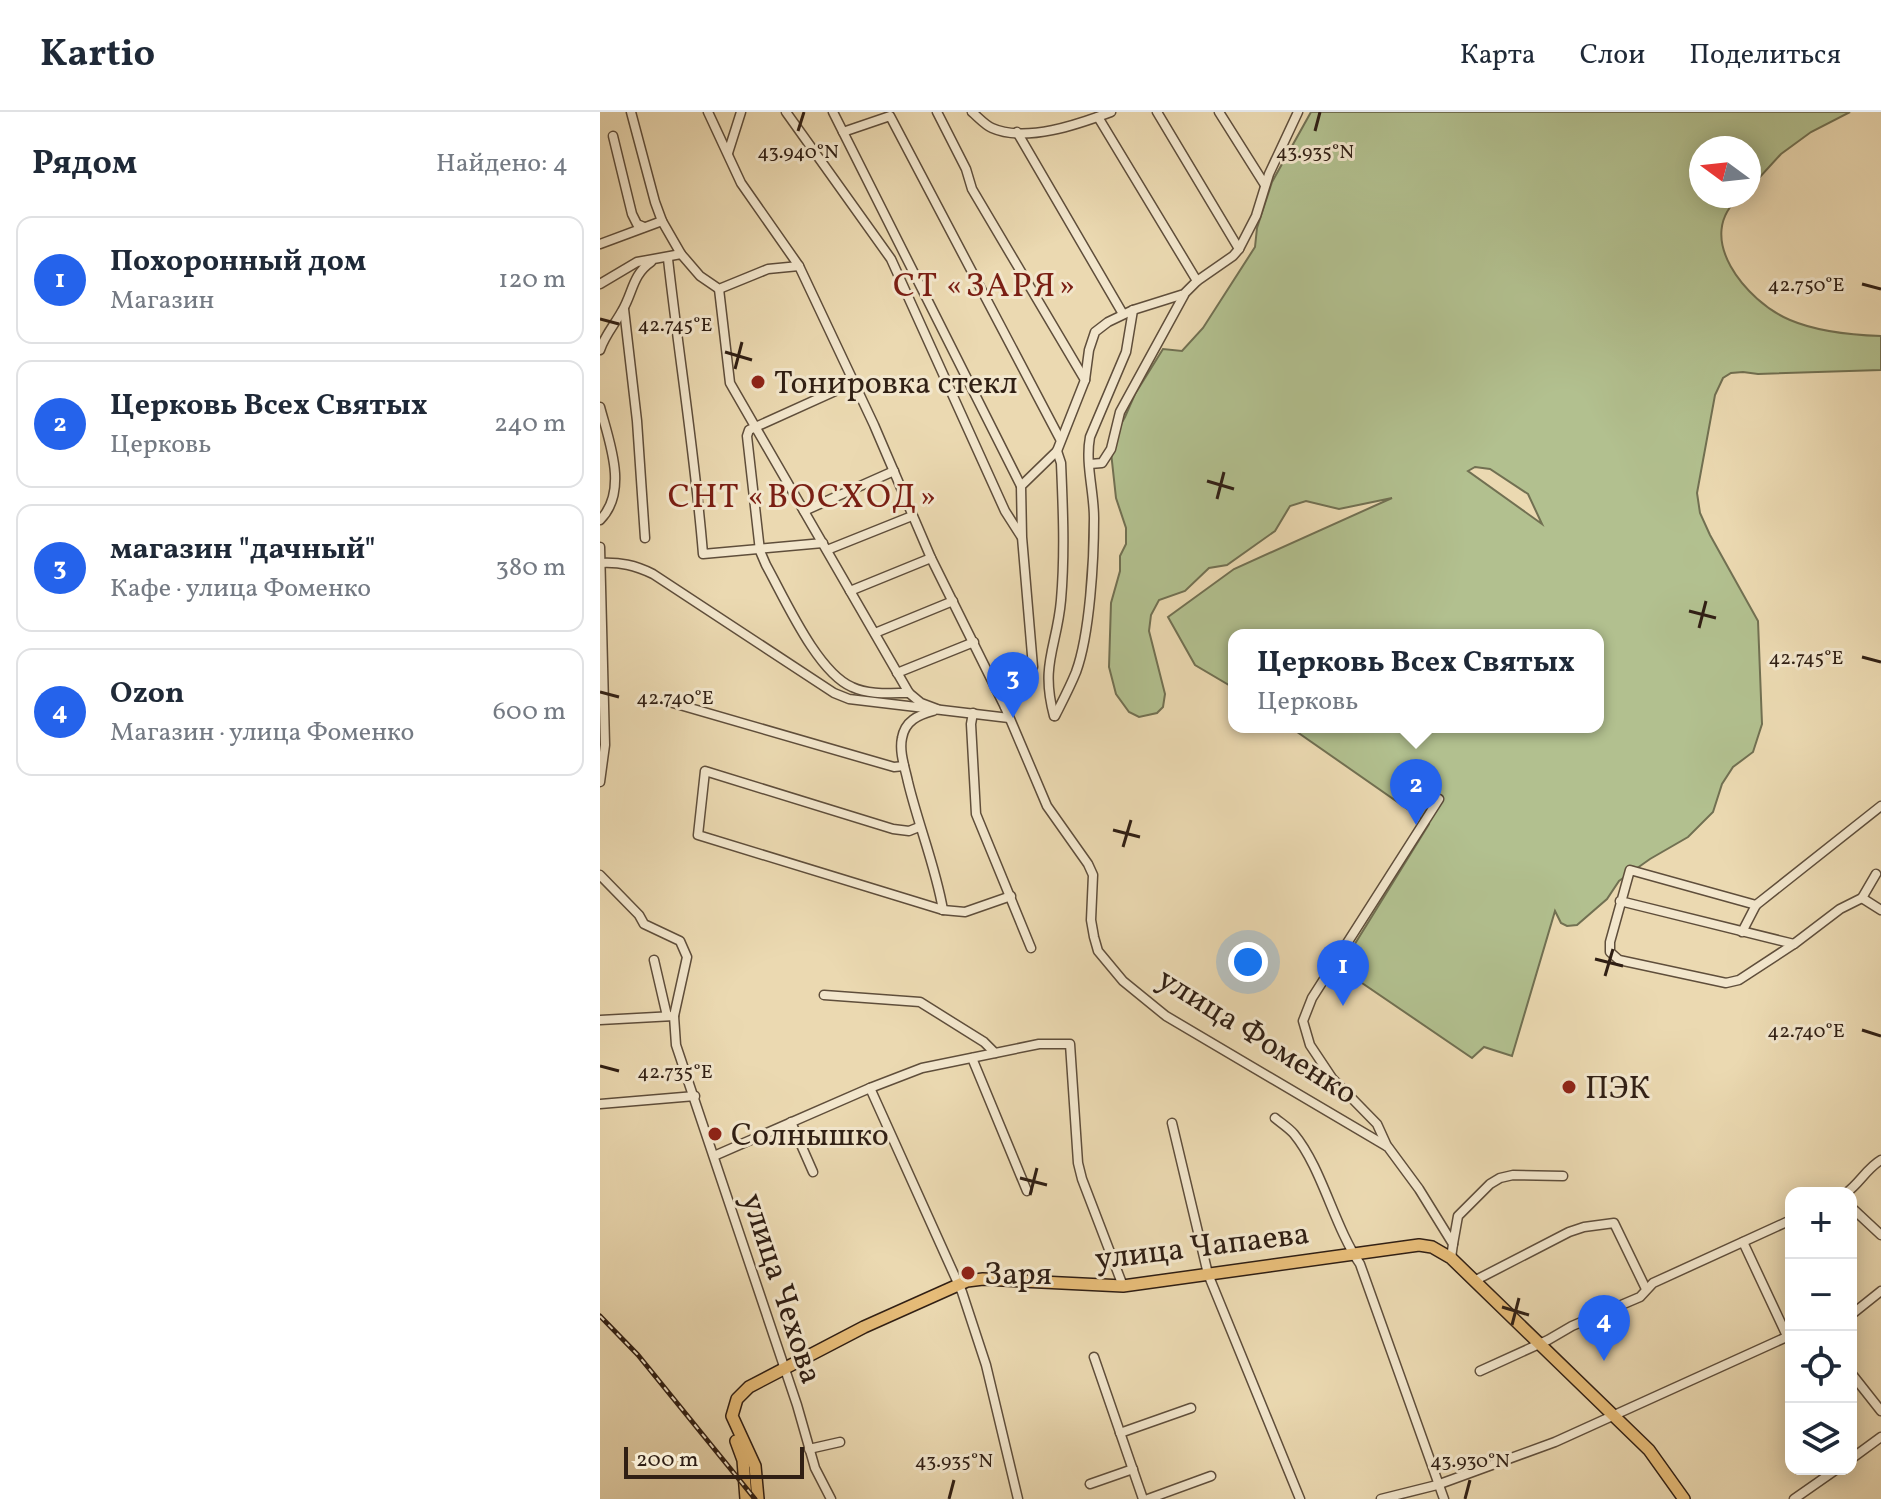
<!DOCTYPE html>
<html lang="ru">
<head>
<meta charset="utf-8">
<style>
  :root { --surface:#fff; --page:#f2f2f3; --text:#1f2937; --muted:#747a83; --line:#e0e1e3; --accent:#2563eb }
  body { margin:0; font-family:Vollkorn,serif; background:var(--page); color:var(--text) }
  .controls { position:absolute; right:24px; bottom:24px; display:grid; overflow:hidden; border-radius:16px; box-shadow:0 4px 20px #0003 }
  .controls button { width:72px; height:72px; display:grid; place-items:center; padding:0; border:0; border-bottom:2px solid var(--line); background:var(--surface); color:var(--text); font:40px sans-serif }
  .compass { position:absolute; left:1089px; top:24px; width:72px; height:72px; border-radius:50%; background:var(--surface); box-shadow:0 4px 20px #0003; rotate:285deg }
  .scale { position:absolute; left:24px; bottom:20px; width:180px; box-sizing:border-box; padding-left:8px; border:4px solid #301f14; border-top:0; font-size:22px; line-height:28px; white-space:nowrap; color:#301f14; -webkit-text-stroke:6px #f2e6cc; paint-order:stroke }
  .you { position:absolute; left:648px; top:850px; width:28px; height:28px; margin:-20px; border:6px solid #fff; border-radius:50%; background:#1a73e8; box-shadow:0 0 0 12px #1a73e833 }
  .badge { display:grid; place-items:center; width:52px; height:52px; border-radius:50%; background:var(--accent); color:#fff; font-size:26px; font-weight:700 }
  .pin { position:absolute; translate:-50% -66px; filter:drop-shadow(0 2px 4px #0008) }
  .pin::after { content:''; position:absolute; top:42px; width:28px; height:24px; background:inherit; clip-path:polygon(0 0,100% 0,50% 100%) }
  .popup { position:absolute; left:628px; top:517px; width:376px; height:104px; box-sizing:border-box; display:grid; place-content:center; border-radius:16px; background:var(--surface); filter:drop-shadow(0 2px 6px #0005); font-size:26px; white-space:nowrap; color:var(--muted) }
  .popup b { font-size:30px; color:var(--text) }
  .popup::after { content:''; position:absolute; left:50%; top:100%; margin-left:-16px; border:16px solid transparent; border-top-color:var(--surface) }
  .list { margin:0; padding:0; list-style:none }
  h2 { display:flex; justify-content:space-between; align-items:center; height:104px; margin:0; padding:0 32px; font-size:34px }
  h2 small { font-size:26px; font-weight:400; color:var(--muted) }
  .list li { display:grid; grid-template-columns:52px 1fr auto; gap:24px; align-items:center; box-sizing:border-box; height:128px; margin:0 16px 16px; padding:0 16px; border:2px solid var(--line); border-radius:16px }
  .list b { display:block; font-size:30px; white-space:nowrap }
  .list p { margin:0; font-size:26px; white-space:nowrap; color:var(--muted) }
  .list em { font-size:26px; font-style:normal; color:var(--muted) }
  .icon { flex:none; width:44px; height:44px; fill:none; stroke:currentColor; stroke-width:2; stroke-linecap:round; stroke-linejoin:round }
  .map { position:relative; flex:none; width:1281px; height:1387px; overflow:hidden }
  header { display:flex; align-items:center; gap:48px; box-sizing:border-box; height:112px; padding:0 40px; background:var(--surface); border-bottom:2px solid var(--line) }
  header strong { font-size:38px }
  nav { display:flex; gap:44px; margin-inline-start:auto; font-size:28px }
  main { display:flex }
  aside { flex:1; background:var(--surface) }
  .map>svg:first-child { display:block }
</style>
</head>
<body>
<header>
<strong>Kartio</strong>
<nav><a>Карта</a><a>Слои</a><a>Поделиться</a></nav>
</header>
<main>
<aside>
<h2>Рядом<small>Найдено: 4</small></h2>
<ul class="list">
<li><span class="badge">1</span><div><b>Похоронный дом</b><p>Магазин</p></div><em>120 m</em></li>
<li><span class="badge">2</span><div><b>Церковь Всех Святых</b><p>Церковь</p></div><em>240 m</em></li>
<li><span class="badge">3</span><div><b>магазин &quot;дачный&quot;</b><p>Кафе · улица Фоменко</p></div><em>380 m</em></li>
<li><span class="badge">4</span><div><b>Ozon</b><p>Магазин · улица Фоменко</p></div><em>600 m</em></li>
</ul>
</aside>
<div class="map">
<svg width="1281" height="1387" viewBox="0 0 1281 1387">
  <rect width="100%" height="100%" fill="#ebd9b1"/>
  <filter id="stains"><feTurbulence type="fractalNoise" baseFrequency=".0025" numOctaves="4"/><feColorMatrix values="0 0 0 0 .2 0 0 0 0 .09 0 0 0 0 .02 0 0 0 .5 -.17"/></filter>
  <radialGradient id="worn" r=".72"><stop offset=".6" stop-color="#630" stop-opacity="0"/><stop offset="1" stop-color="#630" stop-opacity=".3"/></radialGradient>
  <path fill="#b2c08f" stroke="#717052" stroke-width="2" fill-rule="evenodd" d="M711,0H1250L1211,20L1181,42L1149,77V36H1101V84H1141C1091,124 1147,190 1190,208C1218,220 1251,223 1281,224V258L1158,262L1143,260L1131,261L1123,266L1115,283L1097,381L1100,401L1110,423L1158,509L1162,612L1153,640L1133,655L1122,672L1113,700L1088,725L1050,747L1019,769L1007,787L977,813L967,814L961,811L955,799L912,944L884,935L872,946L740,856L829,712L690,615H998V523H634V576L595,553L568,505L634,457L792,386L739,397L706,389L690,394L675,419L627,453L609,456L585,479L559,488L551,503L549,519L565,582L563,595L557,601L539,605L529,600L516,582L509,555L511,491L520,459V444L526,432V416L516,386L510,331L525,305L535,282L563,237L582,239L603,216L655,135L657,116L672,70ZM875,355L890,357L928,382L942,412L868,359Z"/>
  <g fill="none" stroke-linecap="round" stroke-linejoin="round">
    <defs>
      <g id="minor">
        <polyline points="31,0 55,90 62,109 81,142"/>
        <polyline points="108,0 141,71 199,154 274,313 331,446 405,595 447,694 488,752 493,763 491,808 494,825 498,839 523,869 566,904 788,1035 819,1077 853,1132 851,1146"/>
        <polyline points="186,0 291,147 405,399 421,424"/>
        <polyline points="233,0 421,374"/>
        <polyline points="337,0 366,57 372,77 485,268"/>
        <path d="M372,0C378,5 385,13 392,16C426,31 479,12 511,0"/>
        <polyline points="557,0 639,137"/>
        <polyline points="619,0 665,73"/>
        <polyline points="498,5 597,169"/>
        <polyline points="243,20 290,4 460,327"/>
        <polyline points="417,20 523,202"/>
        <polyline points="13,24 32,102 37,112 44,115"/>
        <polyline points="128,41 141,0"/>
        <polyline points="0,132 62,109"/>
        <path d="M68,147C79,245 95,343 103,442L223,431"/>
        <polyline points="0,172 37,150 81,142 100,164 119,177 168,157 199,154"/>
        <polyline points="119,177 130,271 309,581 321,591 337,597"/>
        <polyline points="24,197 37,309 45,426"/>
        <path d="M0,238C5,223 15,212 22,199C33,181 32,163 51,150"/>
        <path d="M253,271L149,318L147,324L160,439L166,453C185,487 217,560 252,575C269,583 290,581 309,581"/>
        <path d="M0,295C9,329 29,379 0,408"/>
        <polyline points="490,352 502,351 511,337 520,300 584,183"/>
        <polyline points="204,399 294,359"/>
        <polyline points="0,435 5,633 0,670"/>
        <polyline points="227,438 312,404"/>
        <path d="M0,451C20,450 35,453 53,462L234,581L249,587L409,606"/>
        <polyline points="250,479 331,446"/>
        <polyline points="275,521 353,489"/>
        <polyline points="297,561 374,530"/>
        <polyline points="66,589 294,655 304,654"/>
        <polyline points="405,595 433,555 422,425 421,374 457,339 485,268 489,238 495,220 508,210 533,198 584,182 597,169 633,144 639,137 656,104 669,62 698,0"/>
        <path d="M333,599C318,603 305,609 302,626C299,640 305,656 308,670C318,712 336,756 343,798"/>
        <polyline points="373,601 371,612 376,702 431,836"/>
        <path d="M454,604C440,552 457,535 461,488C465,442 463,397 461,351L457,339"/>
        <path d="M455,604C462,590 470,575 476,560C490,522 494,447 494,406C494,379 485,351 490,325L526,240L533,198"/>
        <polyline points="319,715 309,719 293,717 105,659 98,723 343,798 365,800 411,784"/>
        <polyline points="0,763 39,803 44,812 80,829 87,845 74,904 76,933 197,1293 215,1356 231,1387"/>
        <polyline points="1262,786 1281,798"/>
        <polyline points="1020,789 1194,832 1139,868 1126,871 1019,848 1010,840 1010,830 1030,758 1156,793"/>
        <polyline points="1142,820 1156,793 1281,694"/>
        <polyline points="1194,832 1240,797 1262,786 1276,762"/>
        <polyline points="54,848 67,904"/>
        <polyline points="224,883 320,890 384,930 395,941"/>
        <polyline points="0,908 74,904"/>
        <polyline points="372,946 427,1079"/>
        <polyline points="270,976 362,1180 386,1253 418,1387"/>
        <polyline points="0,992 95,984"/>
        <path d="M675,1006C681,1011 689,1016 694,1022C722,1056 734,1114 760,1152L844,1387"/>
        <polyline points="191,1010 213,1060"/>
        <polyline points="572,1011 608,1162 700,1387"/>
        <polyline points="787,1034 777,1012 732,966 710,933 703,909 712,886 839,687"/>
        <polyline points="114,1044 270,976 322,956 439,932 470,932 478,1051 482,1067 523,1174"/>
        <path d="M1246,1081C1259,1072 1267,1056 1281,1048"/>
        <polyline points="1251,1095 1281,1123"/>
        <polyline points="1143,1130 1187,1224"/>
        <polyline points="853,1132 858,1104 890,1072 900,1066 913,1063 963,1064"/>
        <polyline points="874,1169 969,1120 984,1115 1014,1111 1046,1177"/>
        <polyline points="1251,1203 1281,1179"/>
        <polyline points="494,1245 543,1387"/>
        <polyline points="880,1259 948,1228 972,1214 1040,1185 1053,1171 1191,1108"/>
        <polyline points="1251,1261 1281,1299"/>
        <polyline points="520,1321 591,1296"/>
        <polyline points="209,1337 240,1330"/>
        <polyline points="1251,1347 1281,1325"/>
        <polyline points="490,1372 533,1357"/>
        <polyline points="548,1387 611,1364"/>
        <polyline points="781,1387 837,1373 955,1330 1191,1223"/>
        <polyline points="1194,1387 1237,1357"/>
      </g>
      <g id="major">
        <polyline points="136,1329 143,1348 146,1387"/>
        <polyline points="158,1387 155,1354 132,1304 137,1287 149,1275 264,1215 367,1169 383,1167 523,1174 819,1133 832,1135 851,1146 1049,1338 1084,1387"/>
      </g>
    </defs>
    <use href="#minor" stroke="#5f4e3b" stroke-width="11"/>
    <use href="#major" stroke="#301f14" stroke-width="14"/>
    <use href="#minor" stroke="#f2e6cc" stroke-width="8"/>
    <use href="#major" stroke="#e6bc78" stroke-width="11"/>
    <defs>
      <polyline id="rail" points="0,1204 38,1243 155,1387"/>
    </defs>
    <use href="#rail" stroke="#301f14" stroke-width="5"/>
    <use href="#rail" stroke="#f2e6cc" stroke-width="2" stroke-dasharray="6" stroke-linecap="butt"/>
  </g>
  <path fill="none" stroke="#301f14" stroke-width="3" d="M198,19L204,0M715,19L720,0M1262,172L1281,177M0,207L19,212M125,240L152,248M135,257L142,230M607,369L634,377M617,387L624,360M1089,499L1116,506M1099,516L1106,489M1262,545L1281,550M0,580L19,585M513,718L540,725M523,735L531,708M995,847L1023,854M1005,864L1013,837M1262,918L1281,924M0,954L19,959M420,1066L447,1073M430,1083L437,1056M902,1195L929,1203M912,1213L919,1186M349,1387L354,1368M865,1387L870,1368"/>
  <g fill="#8f2418" stroke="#f2e6cc" stroke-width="3">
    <circle cx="158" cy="270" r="8"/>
    <circle cx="969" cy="975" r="8"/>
    <circle cx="115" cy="1022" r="8"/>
    <circle cx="368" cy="1161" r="8"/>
  </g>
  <g text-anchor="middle" stroke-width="6" stroke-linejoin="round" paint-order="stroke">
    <g font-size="32" fill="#301f14" stroke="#f2e6cc" text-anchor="start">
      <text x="174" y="281">Тонировка стекл</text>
      <text x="985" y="986">ПЭК</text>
      <text x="131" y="1033">Солнышко</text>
      <text x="384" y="1172">Заря</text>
    </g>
    <g font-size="32" fill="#301f14" stroke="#f2e6cc">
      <text transform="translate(658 923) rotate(32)" y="11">улица Фоменко</text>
      <text transform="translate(602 1133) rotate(-7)" y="11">улица Чапаева</text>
      <text transform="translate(183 1176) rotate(72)" y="11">улица Чехова</text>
    </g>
    <g font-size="34" letter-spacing="2" fill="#7a1f14" stroke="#f2e6cc">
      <text x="385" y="184">СТ «ЗАРЯ»</text>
      <text x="203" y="395">СНТ «ВОСХОД»</text>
    </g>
  </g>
  <g font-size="20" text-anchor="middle" fill="#301f14" stroke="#f2e6cc" stroke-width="6" stroke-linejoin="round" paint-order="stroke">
    <text x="198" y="46">43.940°N</text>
    <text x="715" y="46">43.935°N</text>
    <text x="1206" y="179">42.750°E</text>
    <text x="75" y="219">42.745°E</text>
    <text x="1206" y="552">42.745°E</text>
    <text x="75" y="592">42.740°E</text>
    <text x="1206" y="925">42.740°E</text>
    <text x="75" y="966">42.735°E</text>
    <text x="354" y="1355">43.935°N</text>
    <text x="870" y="1355">43.930°N</text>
  </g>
  <rect width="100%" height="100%" filter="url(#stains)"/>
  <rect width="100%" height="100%" fill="url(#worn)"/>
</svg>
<div class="controls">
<button>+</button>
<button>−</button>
<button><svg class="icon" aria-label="locate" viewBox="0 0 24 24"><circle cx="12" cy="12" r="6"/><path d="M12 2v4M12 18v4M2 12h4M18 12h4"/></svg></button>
<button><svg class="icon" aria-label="layers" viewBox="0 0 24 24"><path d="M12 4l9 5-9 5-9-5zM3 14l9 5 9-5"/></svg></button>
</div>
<svg class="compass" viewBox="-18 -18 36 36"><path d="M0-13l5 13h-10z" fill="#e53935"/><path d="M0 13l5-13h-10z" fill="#747a83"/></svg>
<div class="scale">200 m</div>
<div class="you"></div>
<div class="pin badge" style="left:743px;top:894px">1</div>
<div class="pin badge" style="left:816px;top:713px">2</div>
<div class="popup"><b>Церковь Всех Святых</b>Церковь</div>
<div class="pin badge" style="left:413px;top:606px">3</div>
<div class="pin badge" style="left:1004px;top:1249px">4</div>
</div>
</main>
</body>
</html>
